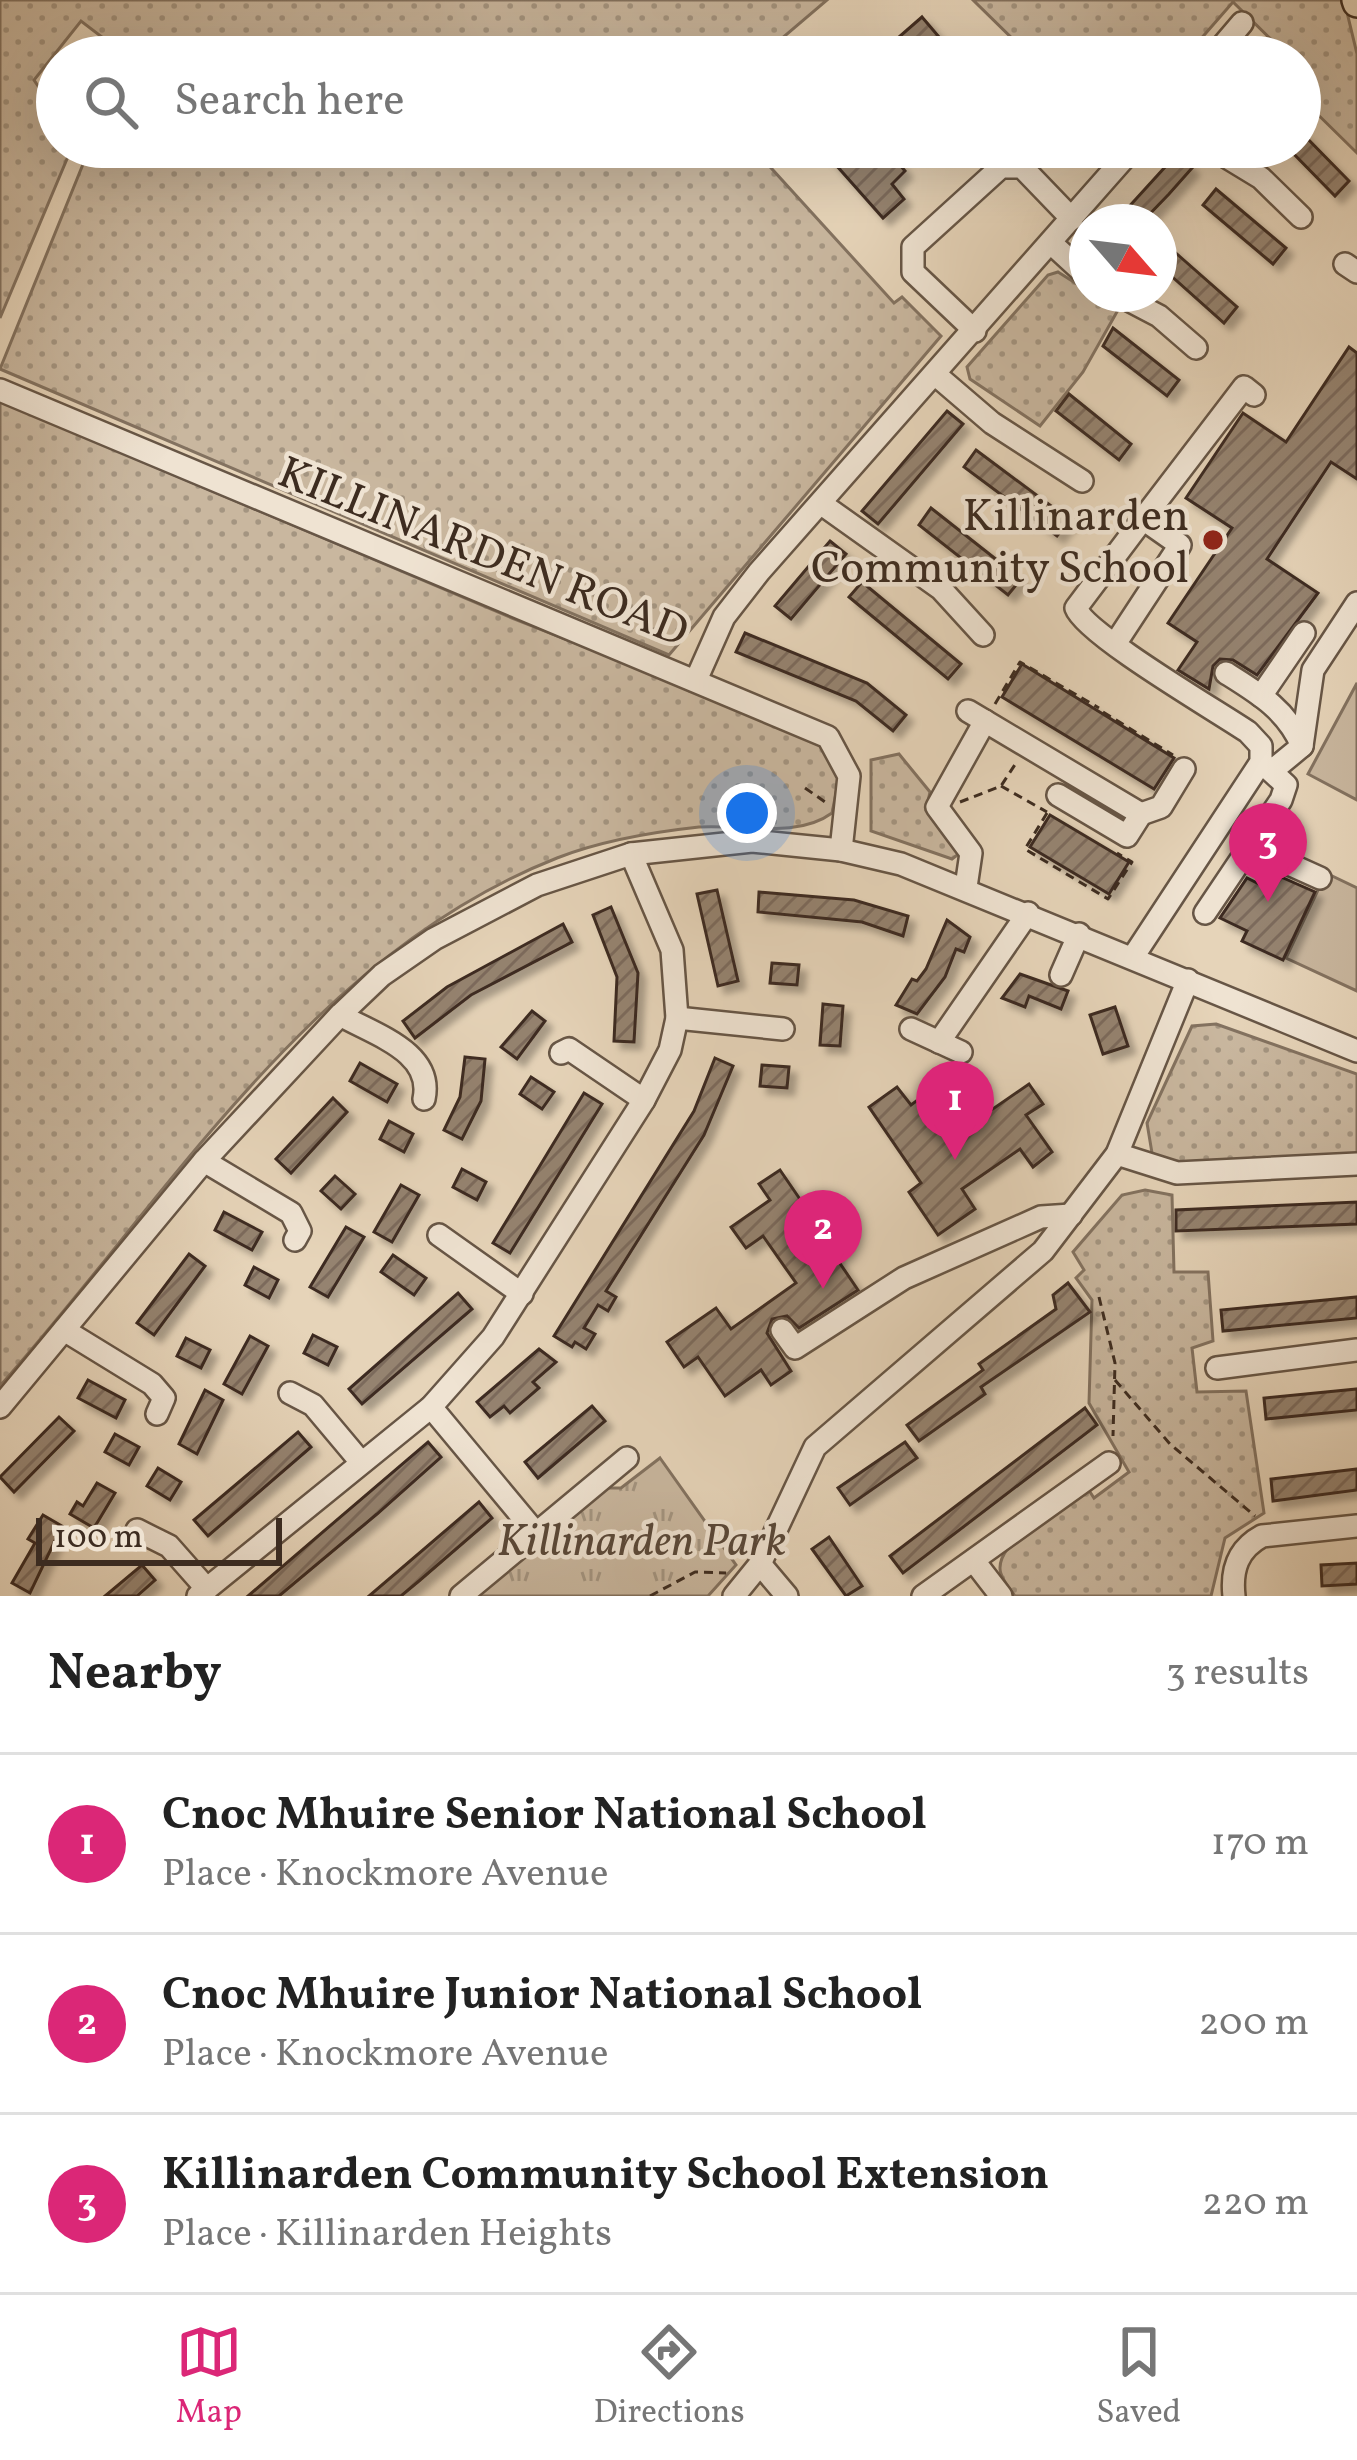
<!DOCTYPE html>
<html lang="en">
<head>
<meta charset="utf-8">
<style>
  :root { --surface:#fff; --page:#f2f2f2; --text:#222; --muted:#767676; --line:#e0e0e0; --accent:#db2777 }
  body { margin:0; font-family:Vollkorn,serif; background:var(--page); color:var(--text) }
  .compass { position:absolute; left:1069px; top:204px; width:108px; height:108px; border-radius:50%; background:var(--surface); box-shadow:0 12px 48px #0002; rotate:118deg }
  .scale { position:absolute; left:36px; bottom:30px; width:246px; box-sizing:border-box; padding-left:12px; border:6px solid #3d2c20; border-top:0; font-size:33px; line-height:42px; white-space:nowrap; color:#3d2c20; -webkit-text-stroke:9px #efe3d2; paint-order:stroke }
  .you { position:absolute; left:747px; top:813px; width:42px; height:42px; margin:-30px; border:9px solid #fff; border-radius:50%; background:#1a73e8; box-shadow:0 0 0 18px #1a73e833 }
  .badge { display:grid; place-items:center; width:78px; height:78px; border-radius:50%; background:var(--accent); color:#fff; font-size:39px; font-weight:700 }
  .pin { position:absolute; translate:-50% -99px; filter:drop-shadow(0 3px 6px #0008) }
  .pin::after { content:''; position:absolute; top:63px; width:42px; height:36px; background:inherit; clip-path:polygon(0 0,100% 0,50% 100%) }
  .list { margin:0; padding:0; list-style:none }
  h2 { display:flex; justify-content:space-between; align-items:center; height:156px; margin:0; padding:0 48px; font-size:51px }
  h2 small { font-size:39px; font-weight:400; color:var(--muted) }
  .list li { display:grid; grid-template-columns:78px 1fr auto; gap:36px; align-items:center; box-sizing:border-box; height:180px; padding:0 48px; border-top:3px solid var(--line) }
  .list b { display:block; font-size:45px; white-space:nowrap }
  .list p { margin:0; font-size:39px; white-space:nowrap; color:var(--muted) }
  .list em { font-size:39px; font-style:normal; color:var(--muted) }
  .icon { flex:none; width:66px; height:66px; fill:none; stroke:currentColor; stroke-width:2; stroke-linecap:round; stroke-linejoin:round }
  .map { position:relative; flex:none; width:1357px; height:1596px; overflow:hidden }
  .search { position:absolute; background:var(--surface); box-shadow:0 12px 48px #0002; left:36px; right:36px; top:36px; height:132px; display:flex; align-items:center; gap:30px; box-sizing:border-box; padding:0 42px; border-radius:66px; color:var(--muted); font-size:45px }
  .sheet { height:696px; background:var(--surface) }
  nav { display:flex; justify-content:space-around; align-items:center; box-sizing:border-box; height:168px; border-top:3px solid var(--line); background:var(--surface); font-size:33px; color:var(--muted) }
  nav a { display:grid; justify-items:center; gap:6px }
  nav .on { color:var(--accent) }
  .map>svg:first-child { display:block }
</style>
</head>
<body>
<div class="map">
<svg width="1357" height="1596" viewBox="0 0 1357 1596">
  <defs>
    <pattern id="grass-dots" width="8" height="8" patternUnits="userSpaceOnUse" patternTransform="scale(3)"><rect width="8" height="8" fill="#c9b79f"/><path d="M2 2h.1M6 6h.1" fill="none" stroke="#a49581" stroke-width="1.8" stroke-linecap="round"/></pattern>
    <pattern id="park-tufts" width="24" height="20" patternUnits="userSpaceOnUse" patternTransform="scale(3)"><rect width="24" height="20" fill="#c9b79f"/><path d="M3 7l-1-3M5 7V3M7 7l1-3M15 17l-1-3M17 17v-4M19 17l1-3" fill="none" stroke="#a49581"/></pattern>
    <pattern id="building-hatch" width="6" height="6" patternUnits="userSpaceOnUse" patternTransform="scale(3)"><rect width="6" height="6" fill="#958370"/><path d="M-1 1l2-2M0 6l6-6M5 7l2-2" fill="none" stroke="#7b6b5c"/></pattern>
    <filter id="shadow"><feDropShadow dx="7" dy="7" stdDeviation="3" flood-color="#0004"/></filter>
  </defs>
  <rect width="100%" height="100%" fill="#e6d4b9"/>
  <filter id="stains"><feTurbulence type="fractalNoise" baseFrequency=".00167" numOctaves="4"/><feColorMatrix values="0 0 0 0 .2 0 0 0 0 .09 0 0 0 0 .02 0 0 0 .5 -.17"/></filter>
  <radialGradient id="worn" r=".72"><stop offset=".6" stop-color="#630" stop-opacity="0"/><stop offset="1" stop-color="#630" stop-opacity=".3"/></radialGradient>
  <g fill="url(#grass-dots)" stroke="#837260" stroke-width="3">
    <polygon points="0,0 827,0 760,57 128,57 81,21 34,80 57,114 57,147 72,147 0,318"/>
    <polygon points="973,0 1344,0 1357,54 1357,153 1300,97 1309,75 1300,67 1300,57 1289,57 1233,2 1185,57 1031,57"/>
    <polygon points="90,147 113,147 126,157 133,147 752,147 894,303 902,297 941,336 669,655 0,369"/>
    <polygon points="1058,272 1118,310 1083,372 1040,426 970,379 967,367 1048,275"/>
    <path d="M0,401L512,618L796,730L820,743L840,773L832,813C797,839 742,824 699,827C653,832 600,841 557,858C311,955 169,1196 0,1386Z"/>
    <polygon points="899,754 930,792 926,810 960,853 952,859 871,831 871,760"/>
    <polygon points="1216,1024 1357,1074 1357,1155 1177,1167 1152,1153 1147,1123 1192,1026"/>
    <path d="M1145,1190L1172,1195L1174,1272H1208L1213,1341L1192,1348L1197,1392L1246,1391L1264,1513L1225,1538L1211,1596H1015C1001,1578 993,1568 1008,1548L1088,1489L1094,1498L1129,1472L1089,1403L1092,1300L1076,1278L1084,1270L1073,1252L1122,1195Z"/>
  </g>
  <polygon fill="url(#park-tufts)" stroke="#837260" stroke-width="3" points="660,1458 736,1565 708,1596 476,1596 601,1488 621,1488"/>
  <g fill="#c9b79f" stroke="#837260" stroke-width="3">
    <polygon points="1357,683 1357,800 1308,774"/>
    <polygon points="1326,873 1357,888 1357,991 1286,958"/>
  </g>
  <g fill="url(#building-hatch)" stroke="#3d2c20" stroke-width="3" filter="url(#shadow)">
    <polygon points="922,17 956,57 876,57"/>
    <polygon points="1300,131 1349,181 1335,196 1287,147 1300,147"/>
    <polygon points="820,147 885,147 905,171 892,184 904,199 883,218"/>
    <polygon points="1177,154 1192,168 1169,194 1142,222 1115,222"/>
    <polygon points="1216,189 1286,248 1273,264 1203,205"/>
    <polygon points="1169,247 1237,307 1224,323 1159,265"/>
    <polygon points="1113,328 1179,380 1167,396 1103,346"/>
    <polygon points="1349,347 1357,353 1357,479 1331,462 1267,559 1318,593 1257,675 1233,660 1220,659 1213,666 1209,689 1178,670 1197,642 1168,623 1232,528 1186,498 1243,413 1286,442"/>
    <polygon points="1069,394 1131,444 1119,460 1056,411"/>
    <polygon points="947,411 963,424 878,524 862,511"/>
    <polygon points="976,450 1070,520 1057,536 964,467"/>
    <polygon points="931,508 1021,579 1008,595 919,525"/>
    <polygon points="830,541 846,554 791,619 775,606"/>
    <polygon points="862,582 961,664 948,679 849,597"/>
    <polygon points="745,633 867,683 906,715 893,731 856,701 736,652"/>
    <polygon points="1022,664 1174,758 1154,789 1002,697"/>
    <polygon points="1050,815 1129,862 1109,894 1030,847"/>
    <polygon points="1272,873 1315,892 1283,960 1242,941 1247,931 1220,918 1247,878 1265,887"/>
    <polygon points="717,890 738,981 718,986 697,894"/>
    <polygon points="759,892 854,900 908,916 903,936 862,922 758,912"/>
    <polygon points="611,907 638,973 634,1042 614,1041 617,977 593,915"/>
    <polygon points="947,920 970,937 964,952 956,949 945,977 917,1014 896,1005 912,979 917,981 926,969"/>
    <polygon points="563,924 572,942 471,995 415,1038 403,1021 447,987"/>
    <polygon points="772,963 799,965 797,985 770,983"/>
    <polygon points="1020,974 1068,991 1061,1009 1029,996 1025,1007 1002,998"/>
    <polygon points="823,1004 843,1006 840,1046 820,1045"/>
    <polygon points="1115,1007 1128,1046 1103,1054 1090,1015"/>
    <polygon points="532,1011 545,1021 517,1059 501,1047"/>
    <polygon points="465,1057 485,1059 481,1101 462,1139 444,1130 460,1097"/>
    <polygon points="715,1058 733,1066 704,1135 606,1291 616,1297 608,1311 598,1305 584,1328 595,1334 586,1349 575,1342 572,1347 554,1336 694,1111"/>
    <polygon points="360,1063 397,1084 387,1102 350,1081"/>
    <polygon points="762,1065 789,1067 787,1088 760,1086"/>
    <polygon points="531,1077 554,1092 542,1109 520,1094"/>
    <polygon points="942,1082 961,1107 979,1094 990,1111 1029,1084 1043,1104 1026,1115 1052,1152 1033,1167 1020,1149 962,1189 975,1209 938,1235 909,1192 921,1183 869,1107 897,1087 911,1105"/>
    <polygon points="584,1093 602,1104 510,1253 493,1243"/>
    <polygon points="333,1098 347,1112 291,1173 276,1159"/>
    <polygon points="389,1121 413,1134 404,1152 380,1139"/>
    <polygon points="462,1169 486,1182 477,1200 453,1187"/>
    <polygon points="780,1170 806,1208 825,1195 839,1216 818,1231 858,1290 799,1328 787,1316 772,1319 767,1333 791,1371 771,1385 761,1370 725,1396 698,1357 684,1367 667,1342 716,1308 731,1329 796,1283 763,1236 746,1248 731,1227 770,1200 759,1184"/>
    <polygon points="335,1176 355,1194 341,1209 321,1191"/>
    <polygon points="401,1185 419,1195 392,1242 374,1232"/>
    <polygon points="1357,1202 1357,1224 1176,1231 1176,1210"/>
    <polygon points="224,1212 262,1232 252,1250 215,1230"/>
    <polygon points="346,1227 364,1237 328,1297 310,1287"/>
    <polygon points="189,1254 205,1266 154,1335 137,1323"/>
    <polygon points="393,1255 426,1278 414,1295 381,1272"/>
    <polygon points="254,1267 278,1280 269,1298 245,1285"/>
    <polygon points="1068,1283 1090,1312 981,1387 985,1394 919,1441 907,1425 983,1370 979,1364 1056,1309 1053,1295"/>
    <polygon points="458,1293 472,1309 362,1404 349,1389"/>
    <polygon points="1357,1297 1357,1318 1223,1331 1221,1310"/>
    <polygon points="313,1335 337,1347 328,1365 304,1353"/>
    <polygon points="250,1336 268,1346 242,1394 224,1384"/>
    <polygon points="186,1338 210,1350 201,1368 177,1356"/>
    <polygon points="539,1349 556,1362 533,1382 539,1388 510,1413 504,1406 490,1417 477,1402"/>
    <polygon points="88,1380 125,1400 116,1418 78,1398"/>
    <polygon points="1357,1389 1357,1410 1266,1419 1264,1398"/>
    <polygon points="205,1390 223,1400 197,1454 179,1444"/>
    <polygon points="592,1406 605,1421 538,1478 525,1462"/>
    <polygon points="1085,1408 1097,1425 903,1573 890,1556"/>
    <polygon points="59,1417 74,1431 14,1492 0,1477"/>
    <polygon points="298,1432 311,1447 208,1536 194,1520"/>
    <polygon points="115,1434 139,1447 129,1465 105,1452"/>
    <polygon points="428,1442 441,1457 377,1514 279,1596 248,1596"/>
    <polygon points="905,1442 917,1458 850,1505 838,1488"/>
    <polygon points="158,1468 181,1482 170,1500 147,1486"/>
    <polygon points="1357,1469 1357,1490 1273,1501 1271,1479"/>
    <polygon points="97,1483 115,1493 94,1528 70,1514 77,1502 83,1506"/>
    <polygon points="479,1502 492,1518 419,1581 401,1596 369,1596"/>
    <polygon points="43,1515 62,1526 30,1593 12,1583 35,1543 28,1539"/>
    <polygon points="829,1537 862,1586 846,1596 812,1549"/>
    <polygon points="1357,1563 1357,1584 1322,1586 1321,1565"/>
    <polygon points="142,1565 155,1580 137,1596 105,1596"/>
  </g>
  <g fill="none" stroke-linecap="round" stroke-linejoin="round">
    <defs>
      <g id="minor">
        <polyline points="1213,57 1242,23"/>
        <polyline points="1210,147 1261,178 1301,217"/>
        <polyline points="1051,243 1087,276"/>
        <polyline points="1345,264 1357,272"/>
        <polyline points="1117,294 1159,316 1196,348"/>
        <polyline points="975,331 913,272 913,247 1001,167 1022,167 1072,219"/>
        <polyline points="936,375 992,423 1082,481"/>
        <polyline points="0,390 828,737 849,776 841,850"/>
        <polyline points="823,505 941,589 983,635"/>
        <polyline points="1143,519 1244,387 1254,395"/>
        <path d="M1115,644L1180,545L1143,519L1076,608C1085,634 1217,711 1248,732L1261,746V762L1133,957"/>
        <path d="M1226,673C1258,693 1287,710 1302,746"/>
        <polyline points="696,680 724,617 759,572 1134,147"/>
        <polyline points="1261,696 1304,633"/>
        <polyline points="968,711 1141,814 1127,836 1058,795"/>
        <polyline points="1273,770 1302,746 1313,670 1357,603"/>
        <polyline points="1141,814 1161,807 1184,769"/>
        <polyline points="1249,846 1320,878"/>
        <polyline points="966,887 971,853 937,807 985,721"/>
        <polyline points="1205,913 1281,800 1286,785 1261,762"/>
        <polyline points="1061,975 1079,934"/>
        <path d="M340,1015C375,1035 434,1052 424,1099"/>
        <polyline points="677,1018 783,1029"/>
        <polyline points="911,1029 961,1052"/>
        <polyline points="939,1042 1028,913"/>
        <polyline points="561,1053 569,1049 644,1100"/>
        <polyline points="1117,1154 1177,1173 1357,1164"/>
        <polyline points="204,1161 291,1213 300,1231 295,1240"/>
        <polyline points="439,1235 522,1294"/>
        <polyline points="64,1330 152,1384 164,1398 157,1414"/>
        <polyline points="782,1330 795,1348 904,1278 1041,1217 1071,1215"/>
        <polyline points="1217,1368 1357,1350"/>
        <polyline points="290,1393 313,1405 360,1461"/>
        <polyline points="0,1407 204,1161 340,1015 382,975 434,939 537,885 631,854 752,841 841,850 901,864 1357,1051"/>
        <polyline points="431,1407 535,1532"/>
        <polyline points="137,1530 169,1546 207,1589"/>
        <polyline points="974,1561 1001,1596"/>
        <polyline points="760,1564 787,1596"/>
        <polyline points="198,1596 431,1407 493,1337 644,1100 670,1050 677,1018 672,950 631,854"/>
        <polyline points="461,1596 627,1458"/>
        <polyline points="734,1596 760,1564 815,1447 1043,1251 1117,1154 1188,980"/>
        <polyline points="923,1596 1109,1463"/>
        <path d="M1234,1596C1231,1569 1238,1549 1262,1536L1357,1526"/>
      </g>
      <polyline id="major" points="1356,0 1357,3"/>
    </defs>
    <use href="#minor" stroke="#675646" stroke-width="26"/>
    <use href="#major" stroke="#3d2c20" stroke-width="32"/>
    <g stroke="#3d2c20" stroke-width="3" stroke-dasharray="9 6" stroke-linecap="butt">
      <polyline points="995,704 1020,662 1099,708"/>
      <polyline points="1103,712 1173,755"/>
      <polyline points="1001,786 1047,812"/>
      <polyline points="805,788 828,804"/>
      <polyline points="960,802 1001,786 1016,763"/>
      <polyline points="1047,813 1025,849 1108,899 1132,862 1117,853"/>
      <polyline points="1099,1297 1115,1363 1113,1436"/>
      <polyline points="1115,1380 1170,1444 1255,1516"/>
      <polyline points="650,1596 695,1572 726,1573"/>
    </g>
    <use href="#minor" stroke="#efe3d2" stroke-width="21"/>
    <use href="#major" stroke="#e6d4b9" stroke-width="27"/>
  </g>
  <circle fill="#8f2418" stroke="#efe3d2" stroke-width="4.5" cx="1213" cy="540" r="12"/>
  <g text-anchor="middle" stroke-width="9" stroke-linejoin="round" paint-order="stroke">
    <g font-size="45" fill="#3d2c20" stroke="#efe3d2" text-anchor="end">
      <text x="1189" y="530">Killinarden<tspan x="1189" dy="52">Community School</tspan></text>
    </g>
    <g font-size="45" fill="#3d2c20" stroke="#efe3d2">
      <text transform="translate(484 550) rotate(22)" y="16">KILLINARDEN ROAD</text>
    </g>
    <g font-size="45" font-style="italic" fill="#594839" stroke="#efe3d2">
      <text x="642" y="1555">Killinarden Park</text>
    </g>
  </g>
  <rect width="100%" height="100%" filter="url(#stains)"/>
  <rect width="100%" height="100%" fill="url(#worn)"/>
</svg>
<svg class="compass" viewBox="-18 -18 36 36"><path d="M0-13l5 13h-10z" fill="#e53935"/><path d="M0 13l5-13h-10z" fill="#767676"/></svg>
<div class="scale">100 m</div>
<div class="you"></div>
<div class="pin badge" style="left:955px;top:1160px">1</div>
<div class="pin badge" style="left:823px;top:1289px">2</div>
<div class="pin badge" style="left:1268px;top:902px">3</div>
<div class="search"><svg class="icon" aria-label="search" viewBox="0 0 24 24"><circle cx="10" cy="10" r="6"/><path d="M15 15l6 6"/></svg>Search here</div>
</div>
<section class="sheet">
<h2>Nearby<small>3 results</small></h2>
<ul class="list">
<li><span class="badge">1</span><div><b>Cnoc Mhuire Senior National School</b><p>Place · Knockmore Avenue</p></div><em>170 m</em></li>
<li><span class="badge">2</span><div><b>Cnoc Mhuire Junior National School</b><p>Place · Knockmore Avenue</p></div><em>200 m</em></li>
<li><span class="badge">3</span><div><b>Killinarden Community School Extension</b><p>Place · Killinarden Heights</p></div><em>220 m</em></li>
</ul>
</section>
<nav>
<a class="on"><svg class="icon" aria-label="map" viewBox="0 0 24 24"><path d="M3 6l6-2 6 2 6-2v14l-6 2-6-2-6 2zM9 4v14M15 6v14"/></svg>Map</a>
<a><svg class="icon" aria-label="directions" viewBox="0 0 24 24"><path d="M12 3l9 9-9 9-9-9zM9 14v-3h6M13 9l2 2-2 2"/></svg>Directions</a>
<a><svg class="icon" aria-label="saved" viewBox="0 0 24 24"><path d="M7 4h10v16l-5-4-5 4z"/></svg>Saved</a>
</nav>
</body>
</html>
